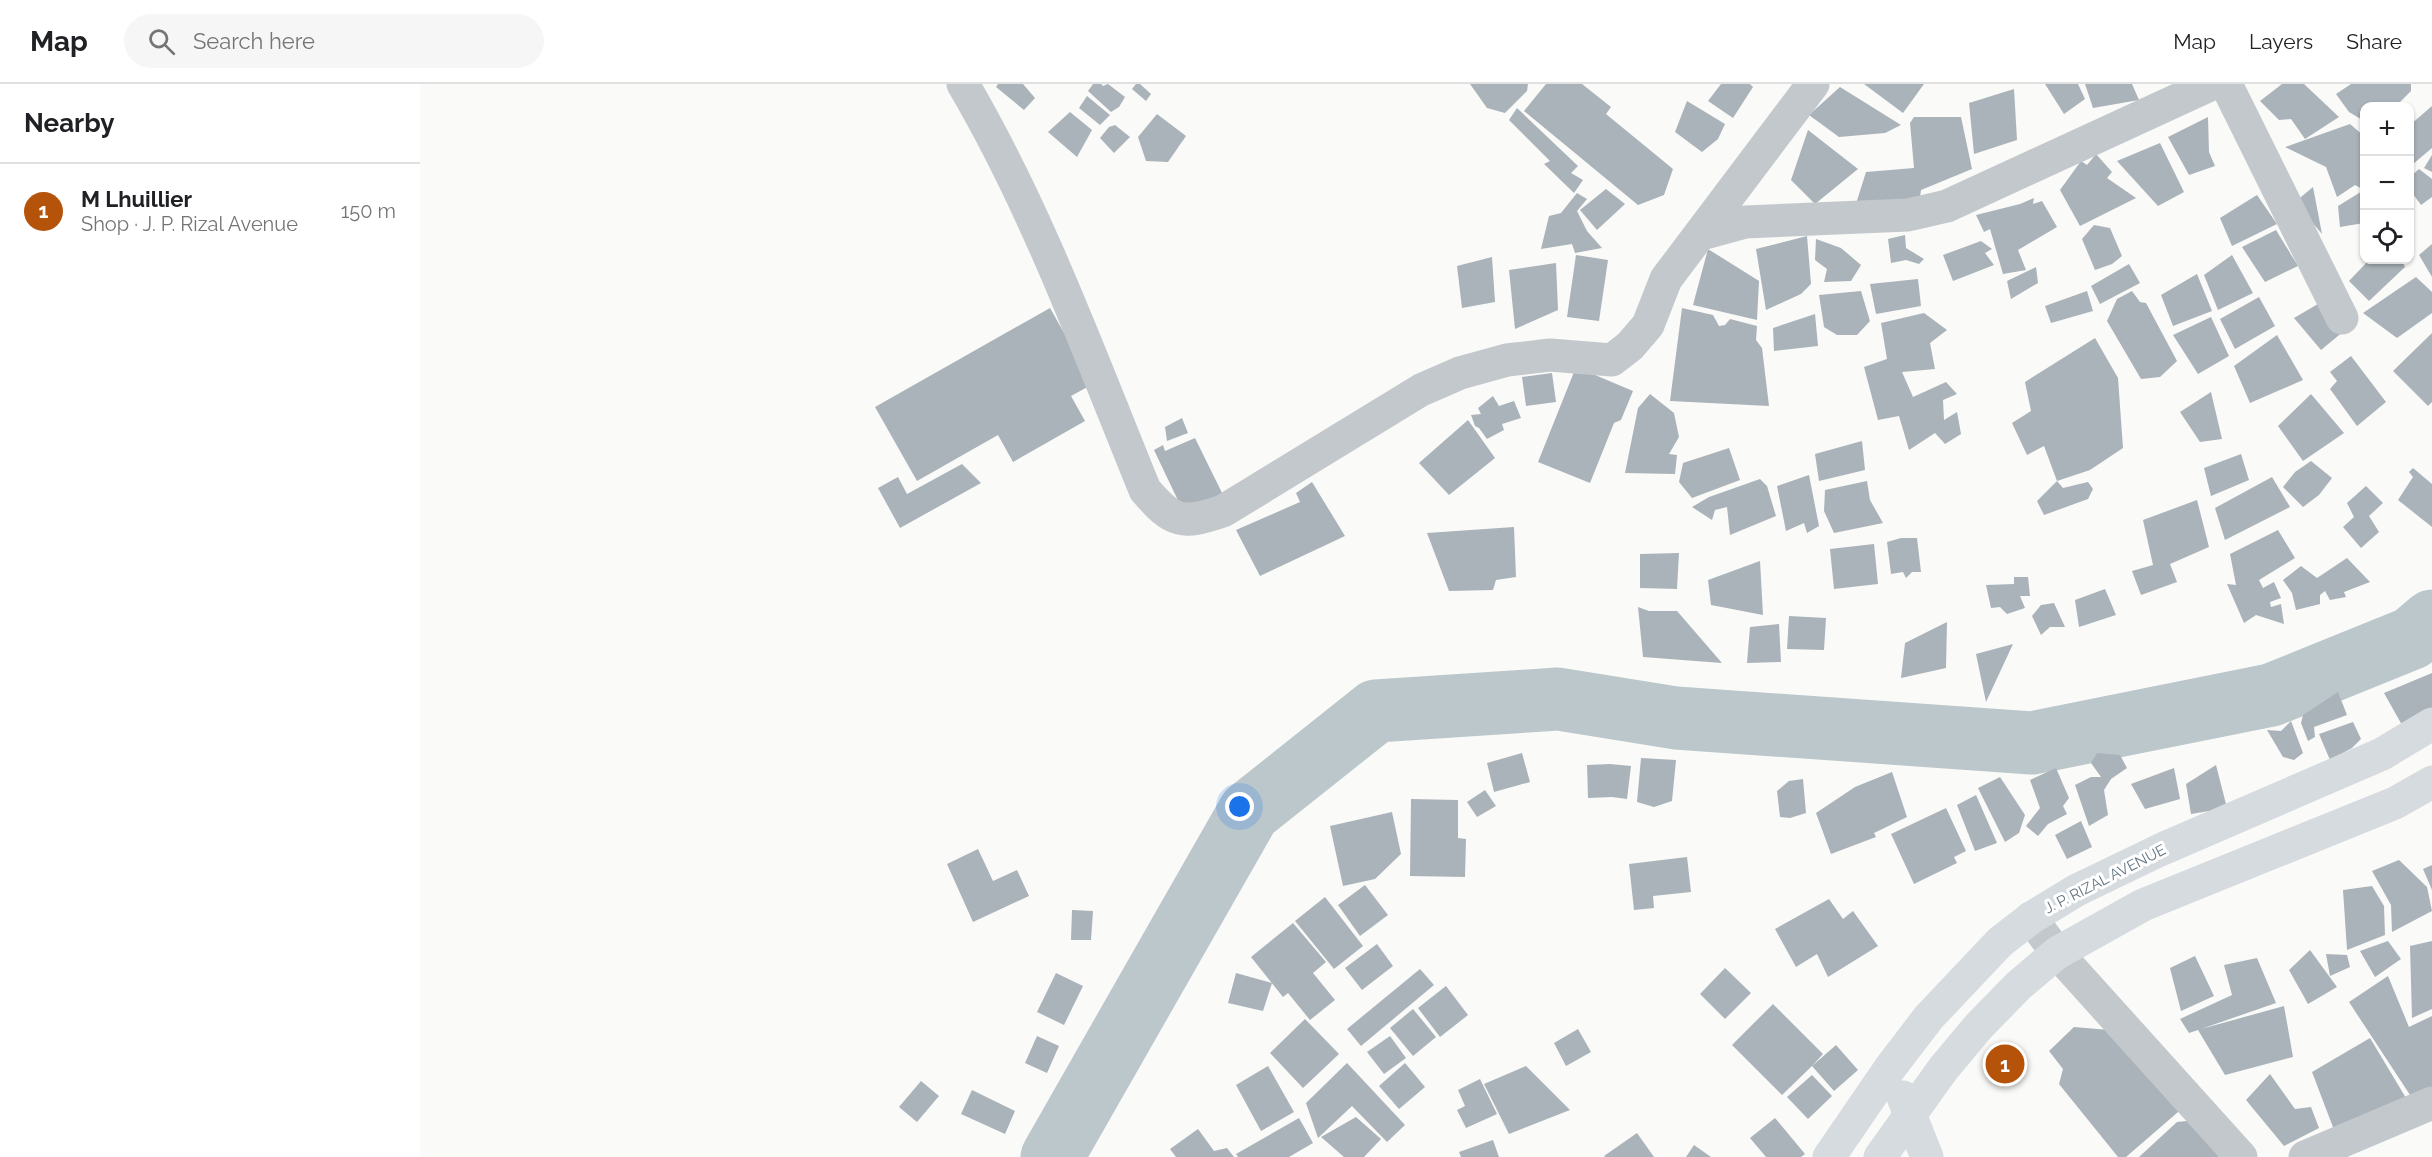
<!DOCTYPE html>
<html lang="en">
<head>
<meta charset="utf-8">
<style>
  :root { --surface:#fff; --page:#f6f6f6; --text:#202124; --muted:#757577; --line:#e0e0e0; --accent:#b45309 }
  body { margin:0; font-family:Raleway,sans-serif; background:var(--page); color:var(--text) }
  .controls { position:absolute; right:18px; top:18px; display:grid; overflow:hidden; border-radius:12px; box-shadow:0 2px 4px #0004 }
  .controls button { width:54px; height:54px; display:grid; place-items:center; padding:0; border:0; border-bottom:2px solid var(--line); background:var(--surface); color:var(--text); font:30px sans-serif }
  .you { position:absolute; left:820px; top:723px; width:21px; height:21px; margin:-15px; border:4px solid #fff; border-radius:50%; background:#1a73e8; box-shadow:0 0 0 9px #1a73e833 }
  .badge { display:grid; place-items:center; width:39px; height:39px; border-radius:50%; background:var(--accent); color:#fff; font-size:20px; font-weight:700 }
  .pin { position:absolute; translate:-50% -50%; border:3px solid #fff; box-shadow:0 2px 6px #0006 }
  .list { margin:0; padding:0; list-style:none }
  h2 { display:flex; justify-content:space-between; align-items:center; height:78px; margin:0; padding:0 24px; font-size:26px }
  h2 small { font-size:20px; font-weight:400; color:var(--muted) }
  .list li { display:grid; grid-template-columns:39px 1fr auto; gap:18px; align-items:center; box-sizing:border-box; height:96px; padding:0 24px; border-top:2px solid var(--line) }
  .list b { display:block; font-size:22px; white-space:nowrap }
  .list p { margin:0; font-size:20px; white-space:nowrap; color:var(--muted) }
  .list em { font-size:20px; font-style:normal; color:var(--muted) }
  .icon { flex:none; width:33px; height:33px; fill:none; stroke:currentColor; stroke-width:2; stroke-linecap:round; stroke-linejoin:round }
  .map { position:relative; flex:none; width:2012px; height:1073px; overflow:hidden }
  header { display:flex; align-items:center; gap:36px; box-sizing:border-box; height:84px; padding:0 30px; background:var(--surface); border-bottom:2px solid var(--line) }
  header strong { font-size:28px }
  nav { display:flex; gap:33px; margin-inline-start:auto; font-size:21px }
  .search { width:420px; height:54px; background:var(--page); display:flex; align-items:center; gap:15px; box-sizing:border-box; padding:0 21px; border-radius:33px; color:var(--muted); font-size:22px }
  main { display:flex }
  aside { flex:1; background:var(--surface) }
  .map>svg:first-child { display:block }
</style>
</head>
<body>
<header>
<strong>Map</strong>
<div class="search"><svg class="icon" aria-label="search" viewBox="0 0 24 24"><circle cx="10" cy="10" r="6"/><path d="M15 15l6 6"/></svg>Search here</div>
<nav><a>Map</a><a>Layers</a><a>Share</a></nav>
</header>
<main>
<aside>
<h2>Nearby<small></small></h2>
<ul class="list">
<li><span class="badge">1</span><div><b>M Lhuillier</b><p>Shop · J. P. Rizal Avenue</p></div><em>150 m</em></li>
</ul>
</aside>
<div class="map">
<svg width="2012" height="1073" viewBox="0 0 2012 1073">
  <rect width="100%" height="100%" fill="#fafaf8"/>
  <g fill="none" stroke-linecap="round" stroke-linejoin="round">
    <polyline stroke="#bbc7cb" stroke-width="63" points="632,1073 829,728 956,627 1138,615 1256,634 1612,659 1851,611 1992,554 2012,537"/>
  </g>
  <g fill="#aab3b9">
    <polygon points="578,0 603,0 615,14 604,26 576,3"/>
    <polygon points="673,0 681,0 683,2 688,0 705,13 699,23 691,28 668,7"/>
    <polygon points="716,0 720,0 731,10 726,17 712,5"/>
    <polygon points="1050,0 1108,0 1107,7 1085,29 1067,24"/>
    <polygon points="1126,0 1162,0 1191,23 1186,30 1253,85 1244,111 1218,121 1104,27"/>
    <polygon points="1301,0 1330,0 1333,3 1313,34 1288,17"/>
    <polygon points="1444,0 1504,0 1483,29"/>
    <polygon points="1625,0 1658,0 1665,15 1644,30"/>
    <polygon points="1665,0 1712,0 1719,16 1673,24"/>
    <polygon points="1862,0 1884,0 1919,33 1885,55 1871,35 1859,36 1840,17"/>
    <polygon points="1931,0 1991,0 1991,7 1976,22 1944,22 1944,37 1929,28 1916,10"/>
    <polygon points="1420,3 1481,41 1465,49 1419,53 1389,31"/>
    <polygon points="1594,5 1597,56 1554,70 1549,19"/>
    <polygon points="667,12 690,31 680,41 659,24"/>
    <polygon points="1267,17 1305,40 1298,55 1282,68 1255,48"/>
    <polygon points="2012,22 2012,64 1993,80 1990,77 1990,41"/>
    <polygon points="1097,24 1158,82 1151,89 1163,96 1154,109 1124,80 1130,77 1089,36"/>
    <polygon points="650,28 672,46 657,73 628,48"/>
    <polygon points="737,30 766,52 748,78 726,77 718,53"/>
    <polygon points="1494,33 1541,33 1552,85 1501,106 1499,121 1435,123 1446,88 1494,84 1490,39"/>
    <polygon points="1788,33 1789,68 1795,82 1769,91 1748,53"/>
    <polygon points="1930,40 1944,52 1944,106 1935,101 1917,113 1906,83 1865,63"/>
    <polygon points="695,41 710,53 694,69 680,54 689,43"/>
    <polygon points="1388,46 1438,85 1395,120 1371,96"/>
    <polygon points="1740,59 1764,108 1738,122 1697,77"/>
    <polygon points="1676,70 1692,88 1687,94 1716,114 1660,142 1640,106 1661,77 1667,81"/>
    <polygon points="2012,71 2012,88 2004,84"/>
    <polygon points="1999,85 2012,95 2012,113 2001,121 1990,106 1990,93"/>
    <polygon points="1893,103 1902,150 1875,118"/>
    <polygon points="1186,105 1205,120 1177,146 1160,126"/>
    <polygon points="1944,106 1944,139 1920,143 1918,122"/>
    <polygon points="1157,109 1167,115 1157,127 1167,147 1182,164 1155,169 1152,160 1121,165 1129,132 1141,129"/>
    <polygon points="1837,111 1857,140 1812,162 1800,134"/>
    <polygon points="1614,114 1613,120 1622,117 1637,143 1598,166 1606,186 1583,190 1570,145 1564,148 1556,131 1600,120"/>
    <polygon points="1674,141 1690,144 1702,172 1692,180 1675,186 1662,155"/>
    <polygon points="1856,146 1878,182 1845,198 1822,163"/>
    <polygon points="1485,151 1486,164 1504,175 1499,180 1486,176 1471,179 1468,155"/>
    <polygon points="1387,152 1391,200 1381,210 1346,226 1336,165"/>
    <polygon points="1396,155 1421,164 1441,181 1431,197 1404,198 1407,185 1395,176"/>
    <polygon points="1561,157 1572,165 1565,169 1574,181 1533,197 1523,171"/>
    <polygon points="2012,160 2012,193 1999,171"/>
    <polygon points="1288,165 1339,197 1337,236 1273,221"/>
    <polygon points="1156,171 1188,176 1179,237 1147,233"/>
    <polygon points="1812,171 1833,209 1798,226 1784,191"/>
    <polygon points="1072,173 1075,218 1042,224 1037,182"/>
    <polygon points="1949,176 1982,176 1985,183 1949,217 1929,197"/>
    <polygon points="1136,179 1138,226 1095,245 1089,186"/>
    <polygon points="1709,180 1720,199 1680,220 1671,202"/>
    <polygon points="1616,183 1618,199 1591,215 1587,197"/>
    <polygon points="1777,190 1792,227 1753,242 1741,211"/>
    <polygon points="1996,193 2012,208 2012,229 1977,254 1943,229"/>
    <polygon points="1498,195 1501,222 1456,230 1450,200"/>
    <polygon points="1441,207 1450,237 1437,251 1417,251 1404,243 1399,211"/>
    <polygon points="1667,207 1673,227 1631,239 1625,222"/>
    <polygon points="1712,207 1720,218 1726,219 1757,277 1740,293 1721,295 1687,237 1697,215"/>
    <polygon points="1839,213 1855,242 1815,265 1800,235"/>
    <polygon points="1903,217 1924,247 1901,266 1874,234"/>
    <polygon points="630,224 673,300 651,312 665,337 593,378 578,351 497,397 455,323"/>
    <polygon points="1262,224 1293,231 1299,242 1305,241 1310,235 1337,242 1336,256 1342,264 1349,322 1250,317"/>
    <polygon points="1504,229 1527,246 1510,259 1515,285 1482,288 1493,313 1526,298 1537,310 1523,316 1524,336 1537,328 1541,350 1525,360 1515,349 1489,366 1479,332 1458,336 1444,283 1467,275 1461,239"/>
    <polygon points="1395,230 1398,262 1354,267 1353,244"/>
    <polygon points="1791,233 1809,272 1778,290 1753,251"/>
    <polygon points="2012,249 2012,318 2008,322 1973,287"/>
    <polygon points="1857,251 1883,296 1830,319 1814,282"/>
    <polygon points="1675,254 1698,294 1703,364 1670,386 1637,397 1643,404 1668,398 1673,405 1668,415 1624,431 1617,417 1637,397 1624,362 1607,371 1592,339 1611,327 1605,298"/>
    <polygon points="1931,272 1966,318 1937,342 1910,305 1917,297 1910,288"/>
    <polygon points="1156,283 1213,307 1201,336 1194,339 1170,399 1118,378"/>
    <polygon points="1132,289 1136,318 1106,322 1102,293"/>
    <polygon points="1791,308 1802,355 1780,358 1760,328"/>
    <polygon points="1230,310 1254,329 1259,353 1249,370 1257,371 1255,390 1205,389 1218,324"/>
    <polygon points="1891,310 1924,349 1883,377 1858,342"/>
    <polygon points="1073,312 1079,322 1094,317 1101,334 1082,340 1084,346 1067,355 1059,344 1055,342 1051,331 1061,330 1058,324"/>
    <polygon points="762,334 768,349 747,357 745,343"/>
    <polygon points="1048,336 1075,374 1029,411 999,379"/>
    <polygon points="775,354 805,415 764,429 734,366 743,361 745,367"/>
    <polygon points="1442,357 1445,386 1399,397 1395,370"/>
    <polygon points="1309,364 1320,396 1272,414 1259,398 1263,379"/>
    <polygon points="1821,370 1829,396 1791,412 1784,384"/>
    <polygon points="1891,377 1912,394 1899,411 1883,423 1863,403 1875,388"/>
    <polygon points="542,380 561,399 480,444 458,404 478,393 487,410"/>
    <polygon points="1993,384 2012,400 2012,443 1978,416 1993,393 1989,388"/>
    <polygon points="1389,391 1399,442 1387,449 1384,439 1366,447 1357,402"/>
    <polygon points="1852,393 1870,423 1805,456 1795,424"/>
    <polygon points="1340,395 1347,402 1356,432 1310,451 1307,423 1295,426 1292,436 1272,423 1289,413"/>
    <polygon points="1447,397 1450,416 1463,439 1414,449 1404,427 1405,406"/>
    <polygon points="892,398 925,452 840,492 816,446 880,418 876,409"/>
    <polygon points="1946,402 1963,419 1949,432 1959,448 1941,464 1923,443 1934,433 1927,419"/>
    <polygon points="1777,416 1789,463 1750,480 1757,498 1721,511 1712,487 1733,481 1723,436"/>
    <polygon points="1094,443 1096,493 1076,496 1073,506 1029,507 1007,449"/>
    <polygon points="1858,446 1875,474 1839,496 1843,504 1854,498 1861,514 1850,518 1851,523 1861,520 1864,540 1836,531 1824,539 1807,500 1816,501 1810,470"/>
    <polygon points="1481,454 1497,454 1501,488 1492,488 1486,494 1483,488 1471,490 1467,458"/>
    <polygon points="1454,460 1458,500 1414,505 1410,465"/>
    <polygon points="1259,469 1257,505 1220,504 1220,470"/>
    <polygon points="1927,474 1950,498 1924,508 1926,513 1910,516 1905,507 1900,511 1900,520 1876,526 1872,509 1863,496 1881,482 1897,494"/>
    <polygon points="1340,477 1343,531 1291,521 1288,496"/>
    <polygon points="1594,493 1608,493 1610,512 1600,512 1605,524 1587,530 1580,523 1571,524 1566,501 1594,500"/>
    <polygon points="1685,505 1696,531 1659,543 1655,516"/>
    <polygon points="1634,519 1645,543 1630,543 1621,551 1612,532 1621,521"/>
    <polygon points="1218,523 1229,527 1257,527 1302,579 1223,573"/>
    <polygon points="1369,532 1406,534 1404,566 1367,565"/>
    <polygon points="1527,538 1526,584 1481,594 1485,559"/>
    <polygon points="1359,540 1361,578 1327,579 1330,543"/>
    <polygon points="1593,560 1566,618 1556,570"/>
    <polygon points="2012,589 2012,629 1982,641 1964,609"/>
    <polygon points="1918,608 1927,631 1894,643 1895,653 1888,657 1881,639 1883,631"/>
    <polygon points="1871,637 1883,669 1874,676 1863,673 1847,646 1861,647"/>
    <polygon points="1933,638 1941,655 1932,664 1910,676 1899,650"/>
    <polygon points="1102,669 1110,698 1074,708 1067,679"/>
    <polygon points="1677,669 1700,671 1707,684 1691,695 1684,706 1688,731 1669,742 1655,701 1671,693 1681,693 1671,679"/>
    <polygon points="1221,674 1256,676 1252,717 1234,723 1217,718"/>
    <polygon points="1190,680 1211,682 1207,715 1192,713 1168,714 1167,681"/>
    <polygon points="1796,681 1807,724 1771,730 1766,700"/>
    <polygon points="1636,684 1649,714 1643,722 1647,730 1628,740 1618,752 1606,742 1620,724 1610,696"/>
    <polygon points="1754,684 1760,715 1725,725 1711,700"/>
    <polygon points="1472,688 1487,733 1454,749 1456,753 1411,770 1396,729 1435,703"/>
    <polygon points="1580,693 1605,731 1599,749 1585,758 1558,704"/>
    <polygon points="1383,695 1386,729 1370,734 1360,733 1357,707 1369,697"/>
    <polygon points="1065,706 1076,722 1057,733 1047,718"/>
    <polygon points="1556,711 1577,759 1555,767 1537,721"/>
    <polygon points="991,715 1038,716 1038,754 1046,755 1045,793 990,792"/>
    <polygon points="1526,724 1546,767 1534,773 1537,779 1494,800 1471,750"/>
    <polygon points="972,728 981,770 955,795 923,802 910,742"/>
    <polygon points="1661,737 1672,763 1647,775 1635,751"/>
    <polygon points="558,765 573,797 597,786 609,812 553,838 527,780"/>
    <polygon points="1267,773 1271,808 1233,812 1234,824 1214,826 1209,780"/>
    <polygon points="1979,776 2007,803 2012,827 1972,848 1971,821 1952,787"/>
    <polygon points="2012,781 2012,806 2003,785"/>
    <polygon points="945,801 968,831 940,852 918,821"/>
    <polygon points="1952,802 1964,822 1965,851 1927,866 1923,806"/>
    <polygon points="905,813 943,862 914,885 875,837"/>
    <polygon points="1409,815 1423,835 1433,827 1458,862 1408,893 1397,870 1376,883 1355,845"/>
    <polygon points="652,826 673,827 671,856 651,856"/>
    <polygon points="873,839 906,878 893,889 915,916 890,936 868,909 863,913 831,873"/>
    <polygon points="1968,857 1981,875 1955,893 1940,867"/>
    <polygon points="2012,857 2012,925 1992,934 1990,862"/>
    <polygon points="957,860 973,882 942,906 925,884"/>
    <polygon points="1890,866 1917,903 1888,920 1869,886"/>
    <polygon points="1906,870 1927,871 1930,883 1910,892"/>
    <polygon points="1775,872 1794,912 1761,927 1750,884"/>
    <polygon points="1837,874 1856,919 1781,945 1864,922 1873,973 1805,991 1778,946 1769,949 1760,935 1812,911 1804,881"/>
    <polygon points="1305,884 1331,909 1305,935 1280,910"/>
    <polygon points="1000,885 1014,901 941,962 927,945"/>
    <polygon points="636,889 663,902 644,941 617,928"/>
    <polygon points="816,889 852,899 843,927 808,919"/>
    <polygon points="1968,892 1989,943 2012,932 2012,1008 1994,1017 1929,918"/>
    <polygon points="1026,902 1048,931 1020,953 998,924"/>
    <polygon points="1353,920 1403,970 1392,982 1416,961 1438,986 1414,1007 1392,982 1362,1011 1312,961"/>
    <polygon points="993,925 1016,953 993,972 970,944"/>
    <polygon points="885,935 919,970 883,1004 850,969"/>
    <polygon points="1654,943 1701,947 1765,1022 1706,1073 1698,1073 1639,1000 1643,985 1629,967"/>
    <polygon points="1158,945 1171,968 1146,982 1134,959"/>
    <polygon points="617,952 639,962 627,989 605,979"/>
    <polygon points="970,952 986,974 964,990 947,968"/>
    <polygon points="1950,954 1989,1019 1916,1051 1892,988"/>
    <polygon points="927,979 985,1041 967,1058 932,1022 898,1054 886,1019"/>
    <polygon points="985,979 1005,1003 979,1025 959,1002"/>
    <polygon points="848,982 874,1028 841,1047 816,1001"/>
    <polygon points="1106,982 1150,1026 1089,1050 1064,1000"/>
    <polygon points="1850,990 1875,1025 1891,1023 1899,1044 1864,1062 1826,1016"/>
    <polygon points="1392,991 1412,1012 1388,1035 1367,1013"/>
    <polygon points="1060,995 1077,1030 1046,1044 1037,1026 1045,1022 1038,1006"/>
    <polygon points="501,997 519,1012 497,1038 479,1023"/>
    <polygon points="552,1006 595,1027 585,1050 541,1030"/>
    <polygon points="936,1033 961,1055 944,1073 924,1073 901,1053"/>
    <polygon points="879,1034 893,1059 869,1073 818,1073 816,1070"/>
    <polygon points="1355,1034 1385,1070 1381,1073 1346,1073 1330,1054"/>
    <polygon points="1776,1036 1799,1073 1719,1073 1757,1038"/>
    <polygon points="778,1045 794,1067 807,1064 814,1073 756,1073 750,1065"/>
    <polygon points="1217,1049 1234,1073 1185,1073 1184,1072"/>
    <polygon points="1073,1056 1079,1073 1041,1073 1039,1068"/>
    <polygon points="1274,1061 1291,1073 1266,1073"/>
  </g>
  <g fill="none" stroke-linecap="round" stroke-linejoin="round">
    <g stroke="#c3c8cc" stroke-width="33">
      <path d="M543,0C618,128 669,269 725,406C753,439 762,441 803,427L1001,306L1040,289L1087,276L1130,271L1192,276L1210,262L1228,241L1246,195L1393,0"/>
      <polyline points="1806,0 1922,234"/>
      <polyline points="1281,150 1325,138 1488,131 1527,122 1792,0"/>
      <polyline points="1611,834 1637,869 1821,1073"/>
      <polyline points="1885,1073 2012,1019"/>
    </g>
    <g stroke="#d6dbdf" stroke-width="33">
      <polyline points="1483,1013 1507,1073"/>
      <polyline points="1409,1073 1470,984 1509,933 1580,858 1611,834 1657,806 1740,766 1962,670 2012,640"/>
      <polyline points="1460,1073 1523,985 1559,942 1598,902 1637,869 1723,821 1975,719 2012,698"/>
    </g>
  </g>
  <g text-anchor="middle" stroke-width="6" stroke-linejoin="round" paint-order="stroke">
    <g font-size="15" fill="#657683" stroke="#fff">
      <text transform="translate(1685 795) rotate(-27)" y="5">J. P. RIZAL AVENUE</text>
    </g>
  </g>
</svg>
<div class="controls">
<button>+</button>
<button>−</button>
<button><svg class="icon" aria-label="locate" viewBox="0 0 24 24"><circle cx="12" cy="12" r="6"/><path d="M12 2v4M12 18v4M2 12h4M18 12h4"/></svg></button>
</div>
<div class="you"></div>
<div class="pin badge" style="left:1585px;top:980px">1</div>
</div>
</main>
</body>
</html>
